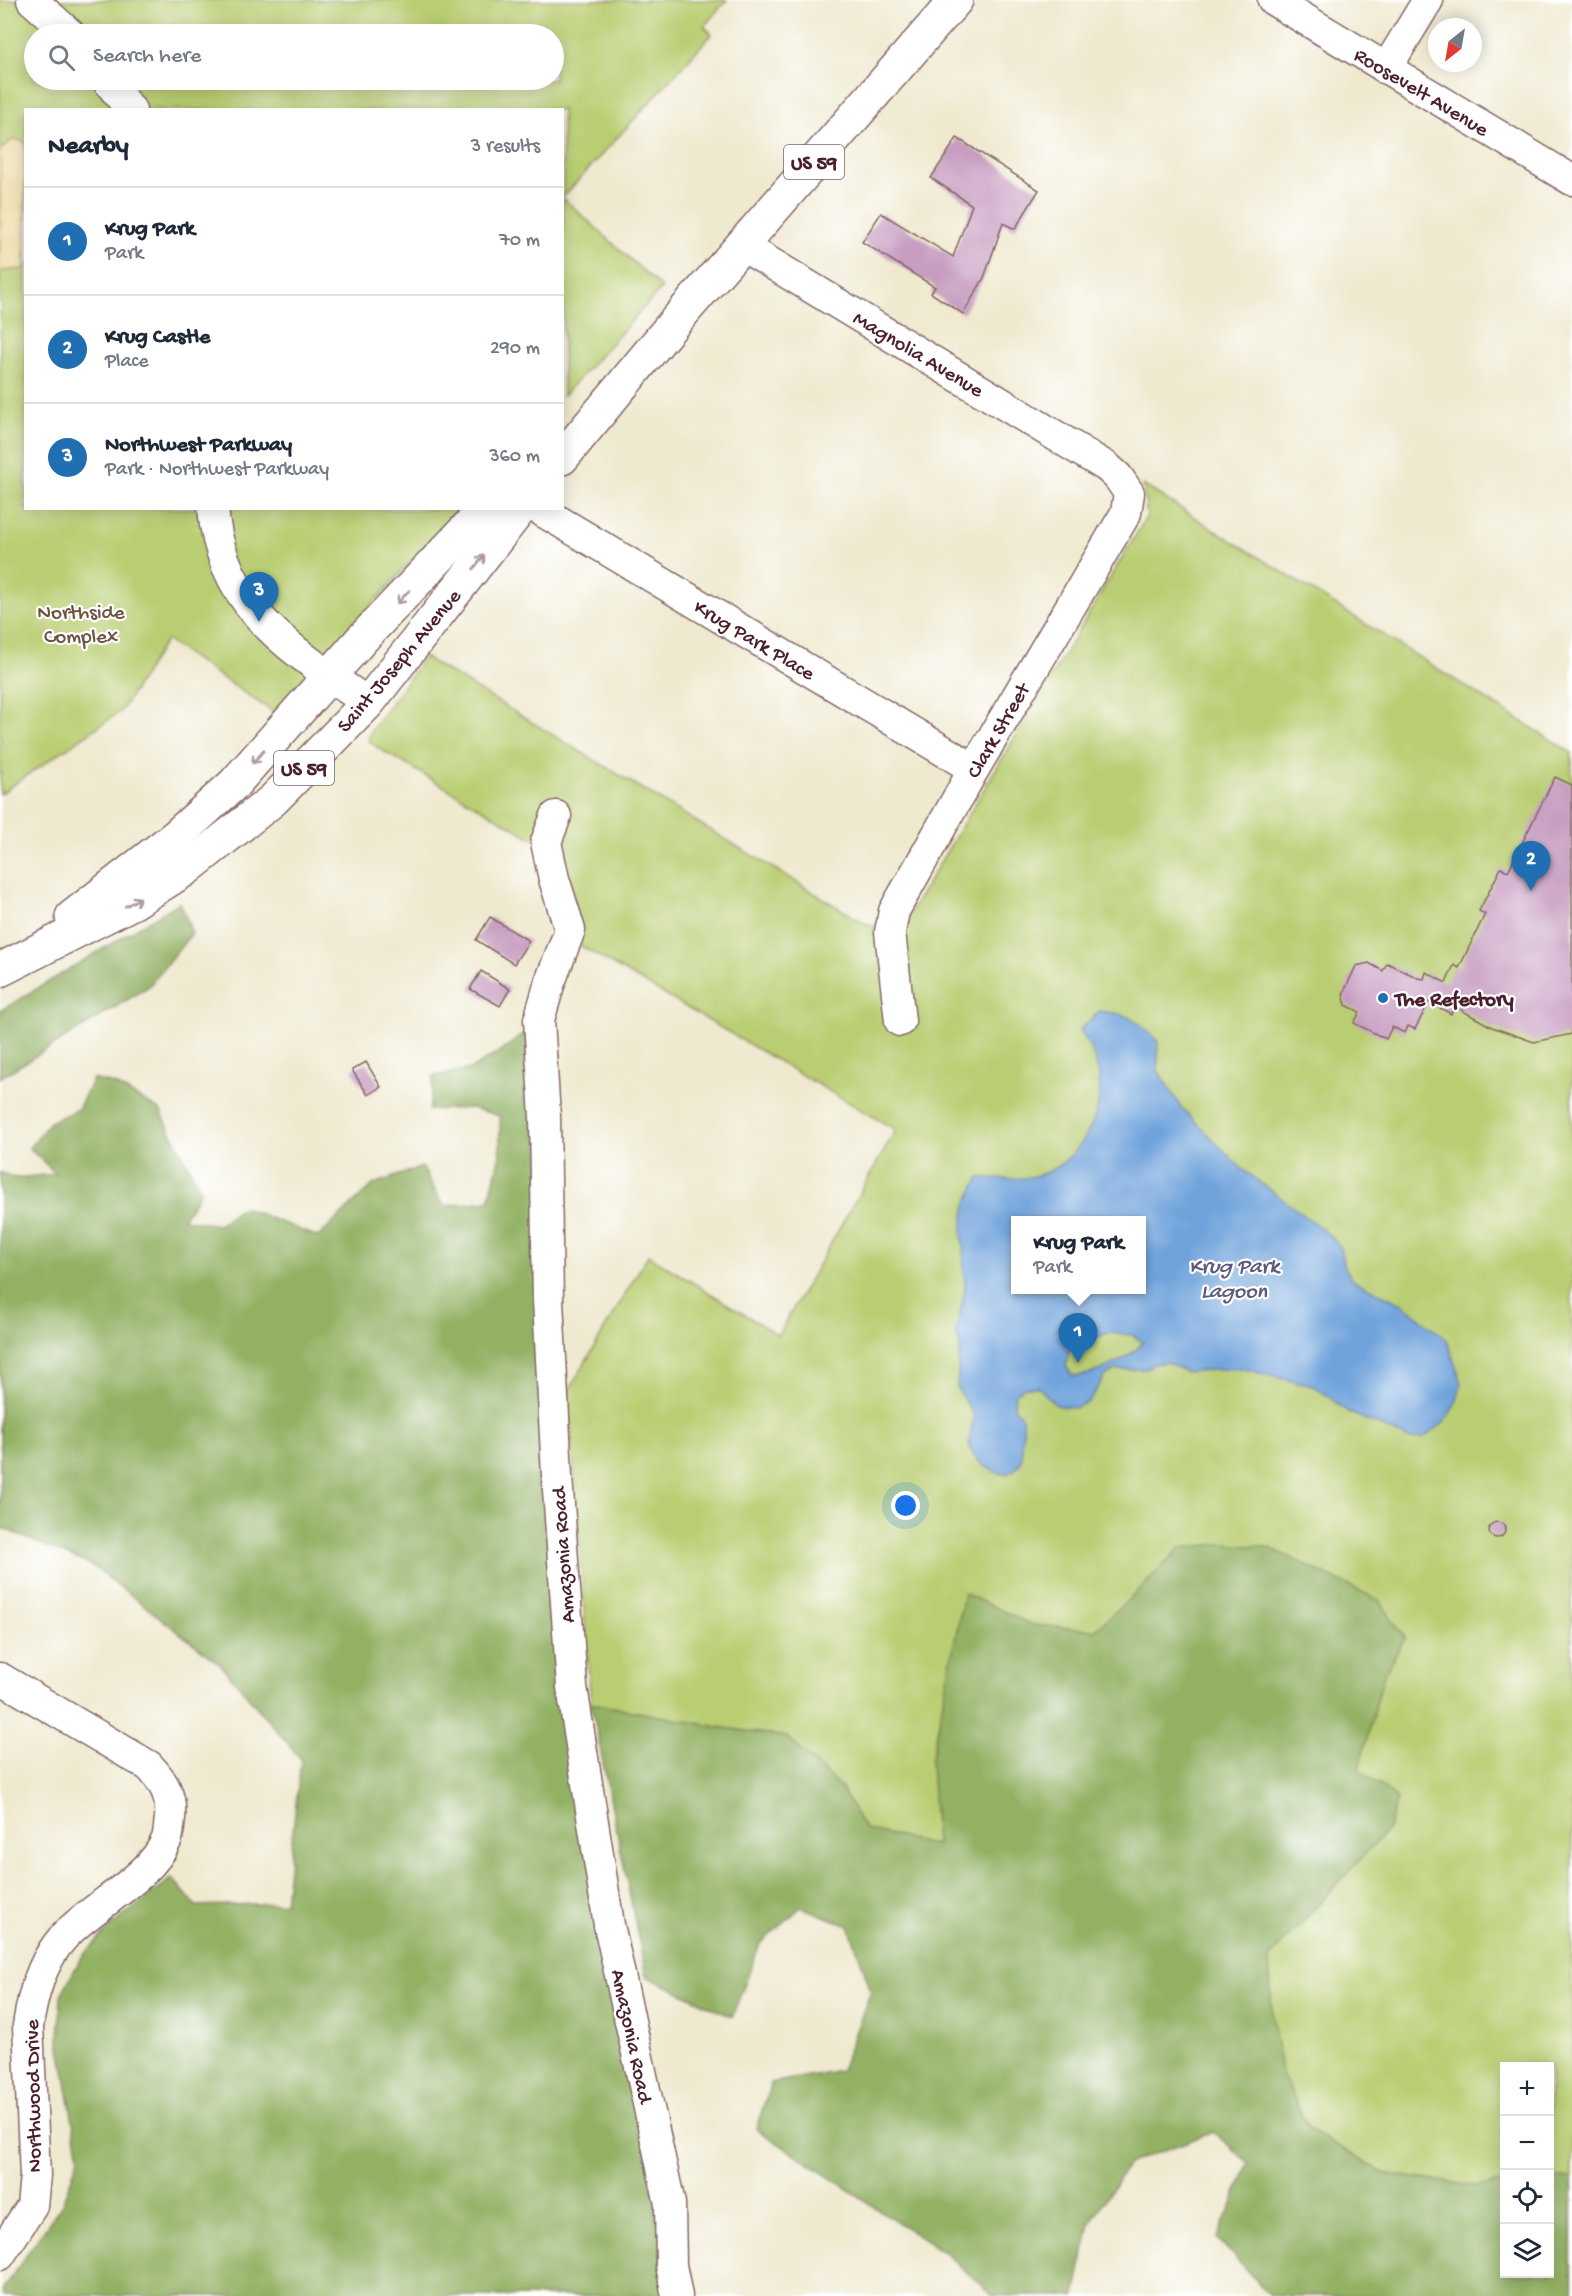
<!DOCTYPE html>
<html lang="en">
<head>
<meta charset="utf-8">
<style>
  :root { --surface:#fff; --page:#f6f6f7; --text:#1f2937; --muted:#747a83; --line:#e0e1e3; --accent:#1f6fb2 }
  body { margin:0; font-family:"Gochi Hand",sans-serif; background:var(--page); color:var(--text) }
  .controls { position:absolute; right:18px; bottom:18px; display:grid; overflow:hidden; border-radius:0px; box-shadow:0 3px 15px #0003 }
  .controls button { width:54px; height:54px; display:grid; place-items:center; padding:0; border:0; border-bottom:2px solid var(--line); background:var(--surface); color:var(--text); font:30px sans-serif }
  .compass { position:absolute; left:1428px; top:18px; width:54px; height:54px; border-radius:50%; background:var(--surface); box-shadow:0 3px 15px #0003; rotate:211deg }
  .you { position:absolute; left:906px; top:1506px; width:21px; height:21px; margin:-15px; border:4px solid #fff; border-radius:50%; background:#1a73e8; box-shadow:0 0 0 9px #1a73e833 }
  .badge { display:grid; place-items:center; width:39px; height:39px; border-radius:50%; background:var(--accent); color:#fff; font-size:20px; font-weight:700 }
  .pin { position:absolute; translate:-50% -50px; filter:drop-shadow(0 2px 3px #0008) }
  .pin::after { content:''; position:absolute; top:32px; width:21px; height:18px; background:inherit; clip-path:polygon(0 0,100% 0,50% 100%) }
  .popup { position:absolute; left:1011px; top:1216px; width:135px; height:78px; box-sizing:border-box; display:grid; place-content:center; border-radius:0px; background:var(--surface); filter:drop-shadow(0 2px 4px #0005); font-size:20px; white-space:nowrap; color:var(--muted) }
  .popup b { font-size:22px; color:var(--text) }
  .popup::after { content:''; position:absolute; left:50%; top:100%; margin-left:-12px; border:12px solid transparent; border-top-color:var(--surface) }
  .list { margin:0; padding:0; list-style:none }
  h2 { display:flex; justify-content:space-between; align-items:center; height:78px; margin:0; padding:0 24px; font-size:26px }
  h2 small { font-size:20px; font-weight:400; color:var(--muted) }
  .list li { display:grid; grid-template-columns:39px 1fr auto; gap:18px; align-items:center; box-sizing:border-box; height:108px; padding:0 24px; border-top:2px solid var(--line) }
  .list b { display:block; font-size:22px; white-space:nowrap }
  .list p { margin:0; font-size:20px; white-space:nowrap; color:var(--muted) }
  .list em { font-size:20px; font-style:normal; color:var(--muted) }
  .icon { flex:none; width:33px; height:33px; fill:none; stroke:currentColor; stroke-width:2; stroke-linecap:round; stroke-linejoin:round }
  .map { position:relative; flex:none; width:1572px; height:2296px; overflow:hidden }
  .search { position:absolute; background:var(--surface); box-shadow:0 3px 15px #0003; left:24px; top:24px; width:540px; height:66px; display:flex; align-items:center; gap:15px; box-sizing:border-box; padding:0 21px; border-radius:33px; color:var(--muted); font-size:22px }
  .panel { position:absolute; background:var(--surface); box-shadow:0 3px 15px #0003; left:24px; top:108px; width:540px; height:402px; border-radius:0px }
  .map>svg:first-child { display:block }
</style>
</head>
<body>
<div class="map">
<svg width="1572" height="2296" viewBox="0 0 1572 2296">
  <rect width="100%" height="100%" fill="#fff"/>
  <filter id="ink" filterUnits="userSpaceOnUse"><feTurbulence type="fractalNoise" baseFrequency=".0167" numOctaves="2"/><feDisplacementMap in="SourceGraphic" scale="12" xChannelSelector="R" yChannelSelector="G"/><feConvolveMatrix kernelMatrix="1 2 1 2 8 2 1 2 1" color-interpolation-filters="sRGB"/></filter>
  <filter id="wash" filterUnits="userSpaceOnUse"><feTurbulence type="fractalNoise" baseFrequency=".008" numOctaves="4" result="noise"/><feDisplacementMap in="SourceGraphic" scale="24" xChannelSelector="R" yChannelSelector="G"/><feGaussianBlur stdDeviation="1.35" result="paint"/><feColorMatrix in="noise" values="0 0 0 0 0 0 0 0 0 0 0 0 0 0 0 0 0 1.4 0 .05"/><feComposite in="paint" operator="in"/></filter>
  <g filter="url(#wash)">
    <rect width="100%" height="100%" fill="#efe9cf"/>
    <g fill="#b9ce72" stroke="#82764e" stroke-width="1.5" fill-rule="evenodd">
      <path d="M0,0H727L704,26L712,34L563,197L562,110H26V508L459,509L287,698L276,714L166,640L121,711L0,794ZM34,34H554V80H34Z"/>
      <polygon points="563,198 662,288 563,396"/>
      <path d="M1143,485L1572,753V2285L1550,2272V2066H1504V2245L591,1703L568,1392L648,1255L778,1335L896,1130L574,942C581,899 571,873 540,843L378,748L368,740L371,731L424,657L864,923L898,933L1147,516ZM1015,1220H1141V1290H1015Z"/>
    </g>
    <g fill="#92b164" stroke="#6e6848" stroke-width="1.5">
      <polygon points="180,902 192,933 148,987 0,1078 0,1011"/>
      <polygon points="533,1025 568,1697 671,2296 4,2296 3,2289 62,2204 79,2157 59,2041 61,1995 81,1958 112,1925 172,1878 196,1906 285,1903 301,1759 221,1665 93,1566 0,1527 0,1172 15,1178 56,1174 29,1148 50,1122 78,1109 93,1079 114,1084 160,1110 201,1191 183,1219 218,1225 243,1207 318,1237 374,1184 422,1167 444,1206 489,1201 500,1154 500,1116 472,1108 429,1110 434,1076 471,1069 506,1048"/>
      <polygon points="1221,1544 1268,1547 1379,1600 1405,1638 1384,1674 1359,1769 1397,1799 1388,1829 1269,1958 1272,2012 1281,2072 1309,2129 1386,2174 1476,2186 1504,2183 1504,2274 1550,2274 1550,2177 1572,2179 1572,2296 1270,2296 1217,2238 1249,2163 1213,2132 1129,2163 1090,2223 1075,2296 994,2296 945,2253 756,2129 771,2083 841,2070 871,1991 849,1926 801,1907 760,1944 732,2017 646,1976 591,1703 718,1727 787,1737 841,1788 865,1829 936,1845 931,1762 964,1593 1033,1625 1095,1630 1136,1593 1180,1548"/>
    </g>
    <polygon fill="#eeda9e" stroke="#9c7c64" stroke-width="1.5" points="14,139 25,142 25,269 0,271 0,150"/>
    <path fill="#6fa3db" stroke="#5c6183" stroke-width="1.5" fill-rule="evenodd" d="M1100,1011C1131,1014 1138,1020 1158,1042V1071L1181,1107L1242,1169L1324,1230L1340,1246L1344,1267L1354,1281L1402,1304L1446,1339L1462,1383L1457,1400L1446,1421L1423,1438L1409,1439L1348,1412L1316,1387L1240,1368L1186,1372L1167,1362L1153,1364L1145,1369L1115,1370L1105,1376L1089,1402L1075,1408L1056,1405L1038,1387H1025L1015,1394L1014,1407C1026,1420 1024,1424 1022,1440C1021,1448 1024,1455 1020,1463C1008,1487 976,1465 970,1448C967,1436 973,1427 974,1416L957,1388L960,1345L956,1332L965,1290L962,1229L966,1204L980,1177C1000,1180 1020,1180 1039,1175C1082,1162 1108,1108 1097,1067C1094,1053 1087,1042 1080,1029ZM1015,1220H1141V1290H1015ZM1108,1333L1132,1335L1143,1342C1133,1357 1090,1379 1072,1375L1066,1366L1069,1351L1084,1342Z"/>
    <g id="blocks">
      <g fill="#c79ec1">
        <polygon points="957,138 1039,190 1015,229 1003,223 984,278 963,314 931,293 935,287 862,242 881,213 953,257 972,205 931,178"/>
        <polygon points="1555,777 1572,785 1572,1034 1534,1042 1492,1027 1454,1006 1451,1014 1429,1002 1415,1029 1408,1026 1405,1033 1392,1027 1386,1039 1354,1023 1360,1012 1346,1005 1343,994 1356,966 1369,963 1383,971 1387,963 1418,978 1424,979 1426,972 1446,983 1454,965 1459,968 1485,914 1479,911 1501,868 1508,871"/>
        <polygon points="490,917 529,941 514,964 476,940"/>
        <polygon points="481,971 510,989 500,1006 470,989"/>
        <polygon points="366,1062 381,1087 368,1095 352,1070"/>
        <circle cx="1497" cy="1530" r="8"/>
      </g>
    </g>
  </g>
  <g filter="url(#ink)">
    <use href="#blocks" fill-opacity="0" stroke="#846664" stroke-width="1.5"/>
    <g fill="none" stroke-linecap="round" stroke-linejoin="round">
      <defs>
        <g id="minor">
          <polyline points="32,0 70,34"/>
          <polyline points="1273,0 1572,180"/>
          <polyline points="1386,69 1428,0"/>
          <polyline points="107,80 131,110"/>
          <polyline points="741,245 1107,467 1118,477 1129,493 1126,513 974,769 894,911 890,932 900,1021"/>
          <path d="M213,508C221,609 293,650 368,703"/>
          <polyline points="537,508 974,769"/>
          <polyline points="556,816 546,842 554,879 570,930 550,982 539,1020 545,1117 548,1300 557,1476 572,1687 609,1925 670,2204 671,2265 677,2296"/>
          <path d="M0,1678L149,1766C164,1782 172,1796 170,1818C169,1825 169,1835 166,1841C149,1881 84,1909 57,1945C40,1968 32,1998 28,2026L35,2175L32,2206L0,2255"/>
        </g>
        <g id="major">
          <polyline points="562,458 673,324 956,0"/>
          <polyline points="72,917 176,836 234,784 362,639 486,508"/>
          <polyline points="0,970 134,902 186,869 273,800 368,703 521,508"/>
        </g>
      </defs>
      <use href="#minor" stroke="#846664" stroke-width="33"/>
      <use href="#major" stroke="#846664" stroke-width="36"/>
      <use href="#minor" stroke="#fff" stroke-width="30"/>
      <use href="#major" stroke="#fff" stroke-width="33"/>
    </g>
    <defs><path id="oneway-shaft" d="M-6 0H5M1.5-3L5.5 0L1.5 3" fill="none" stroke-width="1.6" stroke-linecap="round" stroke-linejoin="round" transform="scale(1.5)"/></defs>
    <g stroke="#ae9aa0">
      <use href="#oneway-shaft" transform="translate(479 562) rotate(-52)"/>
      <use href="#oneway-shaft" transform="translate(403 597) rotate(133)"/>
      <use href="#oneway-shaft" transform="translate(258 757) rotate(132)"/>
      <use href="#oneway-shaft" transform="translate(133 902) rotate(-29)"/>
    </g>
  </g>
  <circle fill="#1f6fb2" stroke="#fff" stroke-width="2" cx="1383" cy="998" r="6"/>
  <g text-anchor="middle" stroke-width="4.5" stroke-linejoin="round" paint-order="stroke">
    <g fill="#fff" stroke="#80626b" stroke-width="1.5">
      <rect x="784" y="145" width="60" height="34" rx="4.5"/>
      <rect x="274" y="751" width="60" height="34" rx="4.5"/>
    </g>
    <g font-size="20" font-weight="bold" fill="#4a1f2b">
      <text x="814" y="169">US 59</text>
      <text x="304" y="775">US 59</text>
    </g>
    <g font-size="21" fill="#4a1f2b" stroke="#fff">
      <text transform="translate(1422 91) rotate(31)" y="7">Roosevelt Avenue</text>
      <text transform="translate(919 353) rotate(31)" y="7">Magnolia Avenue</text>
      <text transform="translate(755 639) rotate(31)" y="7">Krug Park Place</text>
      <text transform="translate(398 660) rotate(-50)" y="7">Saint Joseph Avenue</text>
      <text transform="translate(997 730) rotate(-60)" y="7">Clark Street</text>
      <text transform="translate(562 1555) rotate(-94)" y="7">Amazonia Road</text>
      <text transform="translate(633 2036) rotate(78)" y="7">Amazonia Road</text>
      <text transform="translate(32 2096) rotate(-91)" y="7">Northwood Drive</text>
    </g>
    <g font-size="21" fill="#6b5440" stroke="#fff">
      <text x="81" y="618">Northside<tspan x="81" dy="24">Complex</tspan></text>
    </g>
    <g font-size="21" font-weight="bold" fill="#4a1f2b" stroke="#fff" text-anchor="start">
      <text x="1395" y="1005">The Refectory</text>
    </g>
    <g font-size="22" font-style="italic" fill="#5b5a7a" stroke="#fff">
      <text x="1234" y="1272">Krug Park<tspan x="1234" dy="25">Lagoon</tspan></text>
    </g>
  </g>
</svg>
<div class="controls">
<button>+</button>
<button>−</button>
<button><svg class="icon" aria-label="locate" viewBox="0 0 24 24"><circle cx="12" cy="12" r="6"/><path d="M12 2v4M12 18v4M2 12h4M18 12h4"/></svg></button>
<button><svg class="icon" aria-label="layers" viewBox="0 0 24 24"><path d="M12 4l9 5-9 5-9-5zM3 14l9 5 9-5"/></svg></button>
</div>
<svg class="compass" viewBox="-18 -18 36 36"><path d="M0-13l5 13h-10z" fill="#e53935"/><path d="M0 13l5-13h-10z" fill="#747a83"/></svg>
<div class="you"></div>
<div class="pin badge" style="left:1078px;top:1363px">1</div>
<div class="popup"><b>Krug Park</b>Park</div>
<div class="pin badge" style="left:1531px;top:891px">2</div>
<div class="pin badge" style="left:259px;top:622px">3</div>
<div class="search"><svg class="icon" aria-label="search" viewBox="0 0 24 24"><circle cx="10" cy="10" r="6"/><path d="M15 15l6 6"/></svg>Search here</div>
<section class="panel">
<h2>Nearby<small>3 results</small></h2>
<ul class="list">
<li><span class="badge">1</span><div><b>Krug Park</b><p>Park</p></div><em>70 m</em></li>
<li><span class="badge">2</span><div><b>Krug Castle</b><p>Place</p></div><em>290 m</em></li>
<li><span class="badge">3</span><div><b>Northwest Parkway</b><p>Park · Northwest Parkway</p></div><em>360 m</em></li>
</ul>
</section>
</div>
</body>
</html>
